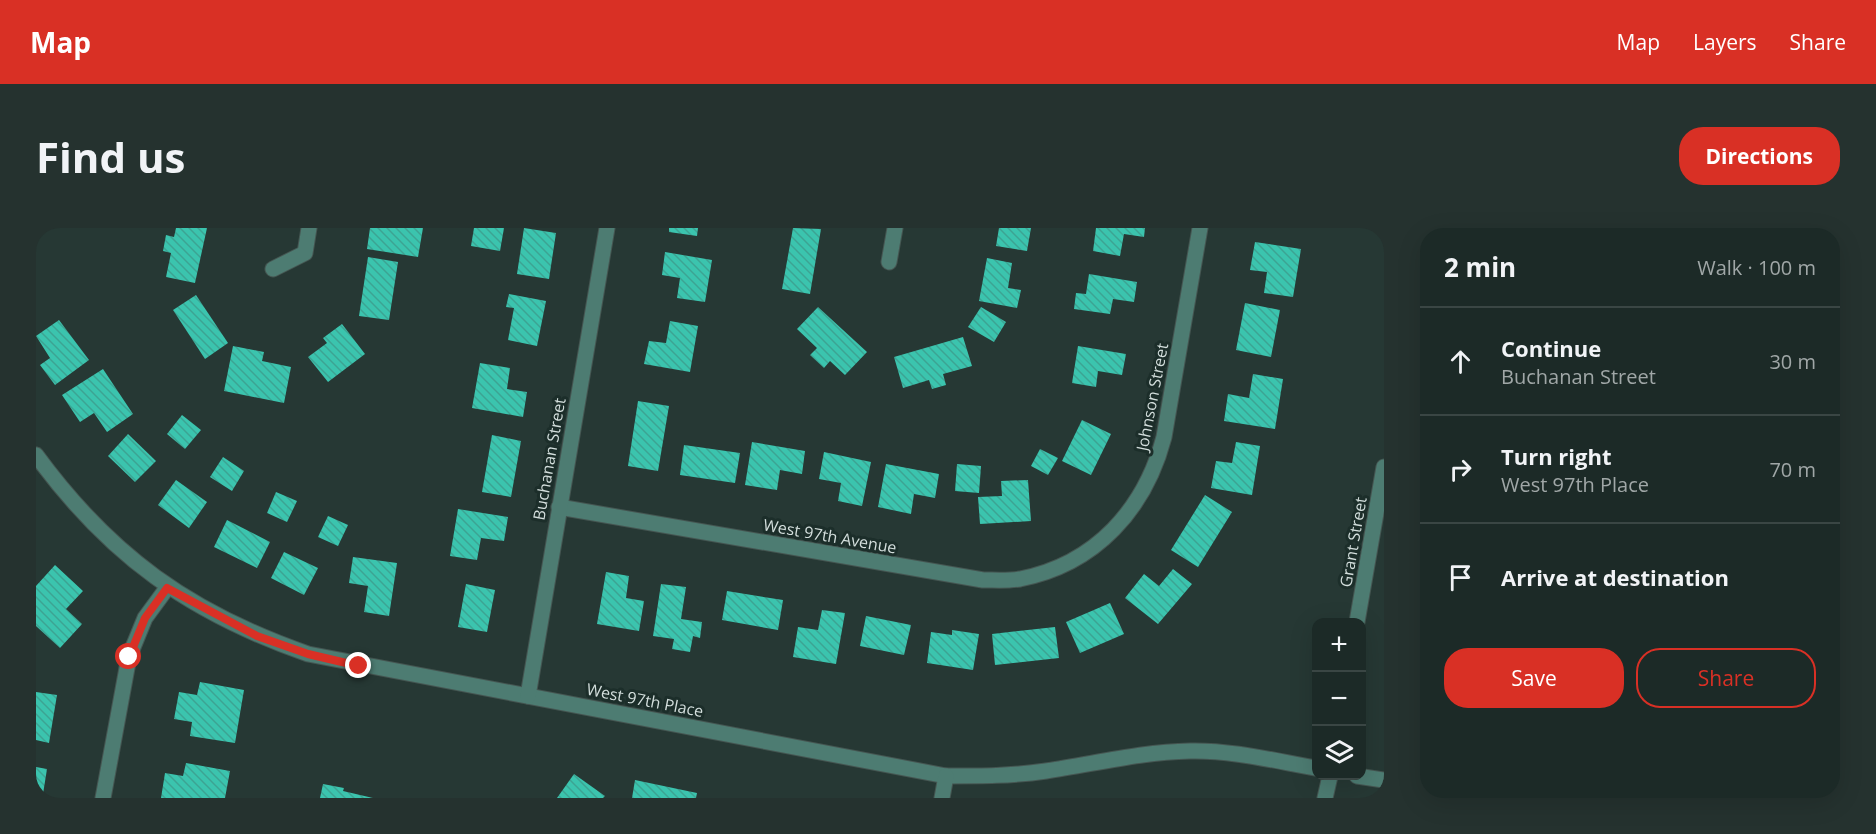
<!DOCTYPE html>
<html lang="en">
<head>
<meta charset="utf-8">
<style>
  :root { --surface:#1c2a27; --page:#25322f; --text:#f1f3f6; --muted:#a0a7a7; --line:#3a4644; --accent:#d93025 }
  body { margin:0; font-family:"Open Sans",sans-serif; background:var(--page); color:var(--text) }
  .controls { position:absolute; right:18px; bottom:18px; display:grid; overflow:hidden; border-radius:12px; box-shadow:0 6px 24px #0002 }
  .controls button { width:54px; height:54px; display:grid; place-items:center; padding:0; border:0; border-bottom:2px solid var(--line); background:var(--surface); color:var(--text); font:30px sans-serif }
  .stop { position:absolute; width:18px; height:18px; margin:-14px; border:4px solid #d93025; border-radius:50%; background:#fff }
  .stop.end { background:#d93025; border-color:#fff; box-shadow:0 2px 6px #0008 }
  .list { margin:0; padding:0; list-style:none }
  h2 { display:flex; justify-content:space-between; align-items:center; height:78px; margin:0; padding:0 24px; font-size:26px }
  h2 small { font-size:20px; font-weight:400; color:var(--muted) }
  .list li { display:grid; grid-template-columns:39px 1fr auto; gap:18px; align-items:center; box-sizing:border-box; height:108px; padding:0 24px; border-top:2px solid var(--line) }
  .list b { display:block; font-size:22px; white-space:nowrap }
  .list p { margin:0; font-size:20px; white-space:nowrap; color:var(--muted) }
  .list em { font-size:20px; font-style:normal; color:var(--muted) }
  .actions { display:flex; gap:12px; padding:18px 24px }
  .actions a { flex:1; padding:14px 0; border:2px solid var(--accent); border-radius:24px; text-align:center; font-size:21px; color:var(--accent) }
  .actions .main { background:var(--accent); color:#fff }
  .icon { flex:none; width:33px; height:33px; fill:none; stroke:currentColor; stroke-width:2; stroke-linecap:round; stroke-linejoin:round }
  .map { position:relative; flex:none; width:1348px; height:570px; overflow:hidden; border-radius:24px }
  header { display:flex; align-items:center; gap:36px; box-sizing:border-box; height:84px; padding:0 30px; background:var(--accent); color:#fff }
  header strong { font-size:28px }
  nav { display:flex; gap:33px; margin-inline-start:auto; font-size:21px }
  .intro { display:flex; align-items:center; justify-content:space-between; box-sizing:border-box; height:144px; padding:0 36px }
  h1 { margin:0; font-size:42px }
  .button { padding:15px 27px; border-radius:24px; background:var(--accent); color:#fff; font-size:21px; font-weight:700 }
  main { display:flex; gap:36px; padding:0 36px }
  aside { flex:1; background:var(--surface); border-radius:24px; box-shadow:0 6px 24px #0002 }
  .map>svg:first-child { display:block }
</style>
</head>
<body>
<header>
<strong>Map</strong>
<nav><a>Map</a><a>Layers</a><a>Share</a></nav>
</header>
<div class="intro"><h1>Find us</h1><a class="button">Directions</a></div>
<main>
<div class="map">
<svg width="1348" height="570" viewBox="0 0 1348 570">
  <defs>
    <pattern id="building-back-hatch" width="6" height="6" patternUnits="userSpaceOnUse" patternTransform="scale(1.5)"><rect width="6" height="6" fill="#3bc4ae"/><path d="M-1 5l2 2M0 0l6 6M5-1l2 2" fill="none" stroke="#3ca493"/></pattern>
  </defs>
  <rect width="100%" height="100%" fill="#263834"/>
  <g fill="url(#building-back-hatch)">
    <polygon points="140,0 171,0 159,55 130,49 135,25 127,23 130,7 138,9"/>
    <polygon points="334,0 387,0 382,29 331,21"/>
    <polygon points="438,0 468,0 464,23 435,18"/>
    <polygon points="488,0 520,5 513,51 481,46"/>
    <polygon points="633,0 662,0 661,8 633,4"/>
    <polygon points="757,0 785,1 774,66 746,61"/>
    <polygon points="963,0 995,0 991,23 960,18"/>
    <polygon points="1060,0 1109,0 1108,9 1088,6 1084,28 1057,23"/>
    <polygon points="1219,14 1265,21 1257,69 1228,65 1231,44 1214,42"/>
    <polygon points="629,24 676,32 669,74 641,70 644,50 626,47"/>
    <polygon points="332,29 362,34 353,92 323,88"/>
    <polygon points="951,30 976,35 972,60 985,62 981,80 943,73"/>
    <polygon points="1053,46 1101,54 1098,74 1077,71 1074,86 1038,81 1040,65 1050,66"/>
    <polygon points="473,66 510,73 501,118 472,112 478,80 470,79"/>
    <polygon points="160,67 192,115 169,131 137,82"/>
    <polygon points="1209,75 1244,82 1235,129 1200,122"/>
    <polygon points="782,79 831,124 809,147 794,133 788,140 774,127 781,120 761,101"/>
    <polygon points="945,79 970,94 958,114 932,99"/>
    <polygon points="23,92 53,132 19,157 4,137 14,130 0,108"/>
    <polygon points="634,93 662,98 654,144 608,136 613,113 630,115"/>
    <polygon points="306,96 329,126 292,154 272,129 291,115 287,110"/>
    <polygon points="927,109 936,138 907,146 910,157 896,161 893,152 867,160 858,129"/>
    <polygon points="197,118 228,124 226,133 255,139 248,175 188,163"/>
    <polygon points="1042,118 1090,126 1086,147 1062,143 1060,159 1036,155"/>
    <polygon points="444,135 474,140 471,161 491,164 487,189 436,180"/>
    <polygon points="67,141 97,186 71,204 58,185 44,194 26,167"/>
    <polygon points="1217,146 1247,151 1239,201 1188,193 1192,166 1213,170"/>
    <polygon points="602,173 633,178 622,243 592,238"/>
    <polygon points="146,187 165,202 149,221 131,206"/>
    <polygon points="1046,192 1075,206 1055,247 1026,233"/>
    <polygon points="92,206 120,233 99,254 72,228"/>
    <polygon points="456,207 485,213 475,269 446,264"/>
    <polygon points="716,214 769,223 766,246 744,242 741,262 709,257"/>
    <polygon points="1200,214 1224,218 1216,267 1175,260 1180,233 1196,235"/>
    <polygon points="648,217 704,225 699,255 644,247"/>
    <polygon points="1004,221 1022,230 1012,247 995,238"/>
    <polygon points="788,224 835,234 826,278 802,273 805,255 783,251"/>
    <polygon points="187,229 208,243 196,263 174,249"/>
    <polygon points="850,236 903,246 899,270 878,266 875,286 842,279"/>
    <polygon points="921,236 945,238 943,265 919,263"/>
    <polygon points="140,252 171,274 153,300 122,277"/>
    <polygon points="992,252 995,293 944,296 942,269 966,268 965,253"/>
    <polygon points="240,264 261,273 251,294 231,285"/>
    <polygon points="1169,267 1196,284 1162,339 1135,322"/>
    <polygon points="422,281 472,289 468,313 445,310 441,332 414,328"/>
    <polygon points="292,288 312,297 302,318 282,309"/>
    <polygon points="191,292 234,314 221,340 178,319"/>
    <polygon points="248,324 282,340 268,367 235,350"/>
    <polygon points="317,329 361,335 353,388 328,384 332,358 313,355"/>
    <polygon points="19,337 47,363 30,381 46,396 24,420 0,398 0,358"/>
    <polygon points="1137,341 1156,356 1122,396 1089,370 1108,346 1123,358"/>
    <polygon points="570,344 593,348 590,370 608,373 603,403 561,396"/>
    <polygon points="430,356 459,362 451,404 422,399"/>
    <polygon points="625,356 650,359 645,391 666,394 664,410 657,408 654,424 636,421 638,411 617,408"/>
    <polygon points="691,363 747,372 742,402 686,392"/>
    <polygon points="1074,375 1088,406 1044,425 1030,394"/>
    <polygon points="786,382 809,385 800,436 757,429 762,399 782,402"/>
    <polygon points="830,388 875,397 868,427 824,418"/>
    <polygon points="1019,399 1023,430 959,437 956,406"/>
    <polygon points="916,402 943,406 937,442 891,435 895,404 916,407"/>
    <polygon points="164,454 208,462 199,515 154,508 156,494 138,491 143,464 161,467"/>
    <polygon points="0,464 21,467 13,515 0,512"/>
    <polygon points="150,535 194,543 189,570 125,570 129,545 147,548"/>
    <polygon points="0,539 11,541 7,566 0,565"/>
    <polygon points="538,546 569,568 567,570 521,570"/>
    <polygon points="599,552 661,565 660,570 596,570"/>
    <polygon points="287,556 308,560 307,563 337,570 284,570"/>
  </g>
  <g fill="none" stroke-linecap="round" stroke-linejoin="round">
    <defs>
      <g id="minor">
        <polyline points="853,34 859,0"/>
        <polyline points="237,41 269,25 273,0"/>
        <path d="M0,227C74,328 154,385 272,426L910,548C944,548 977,548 1010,543C1058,536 1105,524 1154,523C1196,522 1239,533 1280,540"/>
        <path d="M523,279L947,352C959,352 972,353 984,351C1060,336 1109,281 1128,209L1164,0"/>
        <polyline points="1321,394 1348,239"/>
        <polyline points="492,468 571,0"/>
        <polyline points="1321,548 1348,552"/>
        <polyline points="67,570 93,429 109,390 131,360"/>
        <polyline points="906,570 910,548"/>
        <polyline points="1289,570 1294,548"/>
      </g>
    </defs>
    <use href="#minor" stroke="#455652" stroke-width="17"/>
    <use href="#minor" stroke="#4d7c72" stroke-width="15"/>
  </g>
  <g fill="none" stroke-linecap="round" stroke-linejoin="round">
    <polyline stroke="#d93025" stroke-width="8" points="93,429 109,390 131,360 221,408 272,426 323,438"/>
  </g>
  <g text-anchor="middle" stroke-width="6" stroke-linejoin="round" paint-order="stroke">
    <g font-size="16" fill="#d3dedc" stroke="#1c2e2a">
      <text transform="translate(1116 169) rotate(-79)" y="6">Johnson Street</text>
      <text transform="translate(513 231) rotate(-80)" y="6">Buchanan Street</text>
      <text transform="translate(794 308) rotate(10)" y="6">West 97th Avenue</text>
      <text transform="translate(1317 314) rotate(-80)" y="6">Grant Street</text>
      <text transform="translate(609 472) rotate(11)" y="6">West 97th Place</text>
    </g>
  </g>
</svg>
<div class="controls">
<button>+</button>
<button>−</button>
<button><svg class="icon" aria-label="layers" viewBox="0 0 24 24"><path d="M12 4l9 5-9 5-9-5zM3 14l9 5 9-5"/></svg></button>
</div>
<div class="stop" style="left:93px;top:429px"></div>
<div class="stop end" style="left:323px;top:438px"></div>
</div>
<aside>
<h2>2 min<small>Walk · 100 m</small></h2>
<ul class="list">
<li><svg class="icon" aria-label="ahead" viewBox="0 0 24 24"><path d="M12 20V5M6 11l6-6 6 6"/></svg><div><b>Continue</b><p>Buchanan Street</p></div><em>30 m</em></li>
<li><svg class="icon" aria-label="right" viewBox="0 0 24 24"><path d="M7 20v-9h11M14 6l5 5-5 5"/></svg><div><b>Turn right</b><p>West 97th Place</p></div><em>70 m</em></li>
<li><svg class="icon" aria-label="arrive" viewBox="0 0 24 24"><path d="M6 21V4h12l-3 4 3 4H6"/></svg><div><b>Arrive at destination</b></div></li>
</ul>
<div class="actions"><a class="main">Save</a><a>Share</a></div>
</aside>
</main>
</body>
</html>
